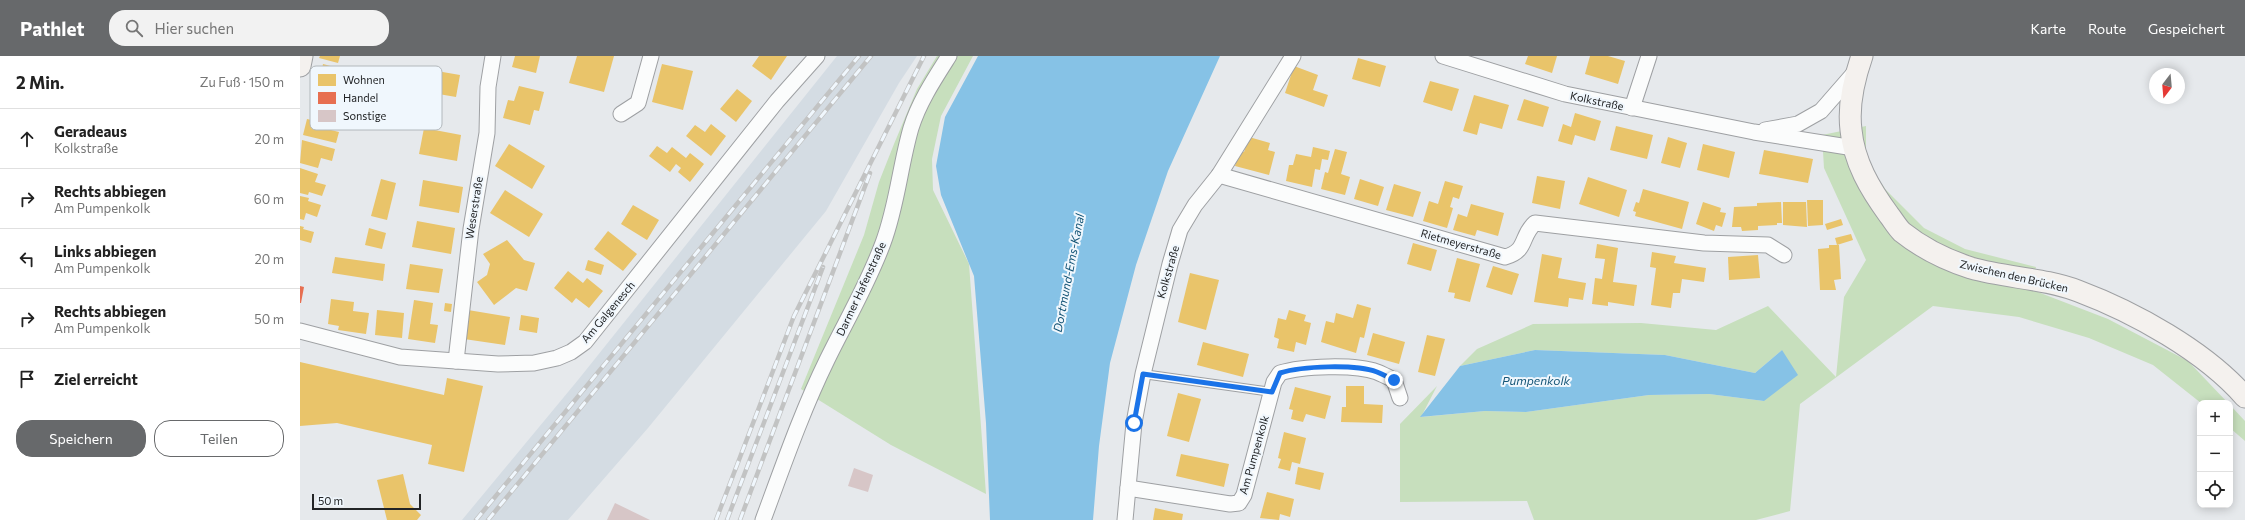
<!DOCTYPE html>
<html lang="de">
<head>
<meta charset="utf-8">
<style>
  :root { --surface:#fff; --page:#f2f2f2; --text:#222; --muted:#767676; --line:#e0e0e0; --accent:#67696b }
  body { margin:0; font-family:Commissioner,sans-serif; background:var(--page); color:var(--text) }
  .controls { position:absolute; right:12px; bottom:12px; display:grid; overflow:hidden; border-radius:8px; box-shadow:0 2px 10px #0003 }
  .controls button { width:36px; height:36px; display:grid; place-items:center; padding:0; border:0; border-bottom:1px solid var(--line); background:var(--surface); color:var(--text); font:20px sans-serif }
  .compass { position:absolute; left:1849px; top:12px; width:36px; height:36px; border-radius:50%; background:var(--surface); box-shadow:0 2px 10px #0003; rotate:196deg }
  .scale { position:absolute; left:12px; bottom:10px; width:109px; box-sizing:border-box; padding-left:4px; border:2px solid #222426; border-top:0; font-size:11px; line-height:14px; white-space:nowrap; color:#222426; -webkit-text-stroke:3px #f0f7fd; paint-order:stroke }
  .stop { position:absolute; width:12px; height:12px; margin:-9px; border:3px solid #1a73e8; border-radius:50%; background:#fff }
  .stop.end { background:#1a73e8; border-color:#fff; box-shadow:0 1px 4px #0008 }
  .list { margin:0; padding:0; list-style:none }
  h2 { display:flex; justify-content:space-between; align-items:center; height:52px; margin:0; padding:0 16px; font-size:17px }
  h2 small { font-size:13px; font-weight:400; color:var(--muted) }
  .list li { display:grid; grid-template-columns:26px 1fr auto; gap:12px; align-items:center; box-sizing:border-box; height:60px; padding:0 16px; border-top:1px solid var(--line) }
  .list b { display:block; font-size:15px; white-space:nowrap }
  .list p { margin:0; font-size:13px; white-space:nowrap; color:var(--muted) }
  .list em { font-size:13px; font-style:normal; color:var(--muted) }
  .actions { display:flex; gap:8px; padding:12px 16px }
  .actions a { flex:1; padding:9px 0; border:1px solid var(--accent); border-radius:16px; text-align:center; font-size:14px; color:var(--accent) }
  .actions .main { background:var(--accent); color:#fff }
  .icon { flex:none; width:22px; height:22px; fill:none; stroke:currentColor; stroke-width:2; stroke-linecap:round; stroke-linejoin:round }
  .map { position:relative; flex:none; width:1945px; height:464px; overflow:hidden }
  header { display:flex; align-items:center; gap:24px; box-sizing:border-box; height:56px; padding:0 20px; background:var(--accent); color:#fff }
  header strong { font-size:19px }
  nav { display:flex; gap:22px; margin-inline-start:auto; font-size:14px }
  .search { width:280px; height:36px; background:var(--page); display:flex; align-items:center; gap:10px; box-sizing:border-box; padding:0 14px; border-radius:16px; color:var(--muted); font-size:15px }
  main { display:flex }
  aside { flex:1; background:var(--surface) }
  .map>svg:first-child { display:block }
</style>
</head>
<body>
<header>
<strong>Pathlet</strong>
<div class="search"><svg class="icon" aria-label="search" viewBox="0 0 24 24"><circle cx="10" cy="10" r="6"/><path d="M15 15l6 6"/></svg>Hier suchen</div>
<nav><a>Karte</a><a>Route</a><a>Gespeichert</a></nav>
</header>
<main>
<aside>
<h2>2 Min.<small>Zu Fuß · 150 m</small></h2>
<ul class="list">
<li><svg class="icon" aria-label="ahead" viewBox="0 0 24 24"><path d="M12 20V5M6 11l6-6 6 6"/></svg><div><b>Geradeaus</b><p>Kolkstraße</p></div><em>20 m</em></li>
<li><svg class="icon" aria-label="right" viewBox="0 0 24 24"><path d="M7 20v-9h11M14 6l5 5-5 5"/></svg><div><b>Rechts abbiegen</b><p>Am Pumpenkolk</p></div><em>60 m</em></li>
<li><svg class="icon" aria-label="left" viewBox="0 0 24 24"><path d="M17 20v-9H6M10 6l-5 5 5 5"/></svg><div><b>Links abbiegen</b><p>Am Pumpenkolk</p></div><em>20 m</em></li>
<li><svg class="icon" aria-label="right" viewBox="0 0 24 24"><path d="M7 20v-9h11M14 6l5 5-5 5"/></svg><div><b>Rechts abbiegen</b><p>Am Pumpenkolk</p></div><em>50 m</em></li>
<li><svg class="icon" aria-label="arrive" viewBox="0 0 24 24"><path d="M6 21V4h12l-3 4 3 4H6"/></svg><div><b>Ziel erreicht</b></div></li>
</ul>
<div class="actions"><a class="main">Speichern</a><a>Teilen</a></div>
</aside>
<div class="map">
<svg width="1945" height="464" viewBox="0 0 1945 464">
  <rect width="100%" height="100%" fill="#e6e9ec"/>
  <polygon fill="#d4dce3" points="537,0 617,0 599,27 526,155 348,372 268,464 162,464 278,324"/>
  <g fill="#c7dfbd">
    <polygon points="637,0 673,0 641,60 632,103 633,134 669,208 686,438 591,389 501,333 564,179 579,126 594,88 617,33"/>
    <polygon points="1566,70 1566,105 1586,134 1624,172 1665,193 1736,211 1730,233 1808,263 1888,305 1928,347 1901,347 1853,309 1789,282 1719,261 1633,250 1500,348 1490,455 1456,464 1234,464 1227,445 1100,446 1100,368 1137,330 1121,361 1185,355 1226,356 1349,339 1409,338 1464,345 1482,294 1455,317 1365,299 1235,294 1160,310 1177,293 1233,268 1341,267 1416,274 1468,250 1536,321 1544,241 1566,204 1524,112 1522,79"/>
    <polygon points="1930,349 1945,365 1945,385 1930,372"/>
  </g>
  <g fill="#86c2e6">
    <polygon points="678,0 920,0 868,115 836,209 810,307 799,390 793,464 690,464 686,367 674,220 641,139 636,110 645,61"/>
    <polygon points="1235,294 1365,299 1455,317 1482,294 1498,319 1464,345 1409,338 1349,339 1226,356 1185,355 1120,361 1160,310"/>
  </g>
  <g fill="#e9c46a">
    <polygon points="20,0 40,0 38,7 19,2"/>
    <polygon points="215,0 240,0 236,17 212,11"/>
    <polygon points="277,0 314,0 304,36 269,27"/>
    <polygon points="459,0 487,0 471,24 452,10"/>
    <polygon points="1228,0 1257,0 1252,17 1225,8"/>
    <polygon points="1290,0 1308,0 1325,5 1318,28 1285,18"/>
    <polygon points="1058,2 1086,10 1080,31 1052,23"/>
    <polygon points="23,8 53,16 49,34 19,27"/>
    <polygon points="362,8 393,15 383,54 352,46"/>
    <polygon points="994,10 1018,19 1013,34 1028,39 1024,51 985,37"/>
    <polygon points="131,14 160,19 156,41 127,36"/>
    <polygon points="1130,25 1159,33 1152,55 1123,46"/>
    <polygon points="219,30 244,36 239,55 234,54 230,69 203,62 208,44 214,45"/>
    <polygon points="437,33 452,45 436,66 420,53"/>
    <polygon points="1174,39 1209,49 1202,73 1180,67 1177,79 1163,75"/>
    <polygon points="1224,43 1249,51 1243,71 1217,64"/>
    <polygon points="1275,57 1301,65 1295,85 1275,79 1272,89 1258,85 1263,68 1271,71"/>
    <polygon points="7,63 24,67 23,72 39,76 36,87 3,79"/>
    <polygon points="411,68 426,80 411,100 386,80 395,69 405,76"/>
    <polygon points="1316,70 1353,79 1347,103 1310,94"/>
    <polygon points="124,72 161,79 157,105 119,98"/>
    <polygon points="949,81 970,87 968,94 975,96 969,119 935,110 939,95 944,96"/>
    <polygon points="1368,81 1387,87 1380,112 1361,107"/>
    <polygon points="2,84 35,93 32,105 21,102 18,112 0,107"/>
    <polygon points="209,88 245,110 232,133 195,110"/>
    <polygon points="1403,88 1435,96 1429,122 1397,114"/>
    <polygon points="357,90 367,97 372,91 386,102 390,97 404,108 390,126 378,116 381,112 376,108 370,116 349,100"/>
    <polygon points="1013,91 1030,95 1028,104 1022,103 1020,114 1015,113 1012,131 986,125 989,109 993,109 996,98 1011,101"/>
    <polygon points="1035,93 1047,96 1041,118 1050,121 1045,139 1021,133 1025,116 1028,117"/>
    <polygon points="1464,94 1513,103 1508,127 1459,118"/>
    <polygon points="0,112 18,118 15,126 26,129 22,140 9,136 8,139 0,137"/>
    <polygon points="1237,120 1265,125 1260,153 1232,147"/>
    <polygon points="1288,121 1327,134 1319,161 1279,148"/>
    <polygon points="81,123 96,127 87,164 71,160"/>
    <polygon points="1060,123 1084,131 1078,150 1054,143"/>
    <polygon points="123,124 163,131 159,157 119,150"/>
    <polygon points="1145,125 1163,130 1159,143 1153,141 1150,151 1153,152 1147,172 1123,165 1129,145 1138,148"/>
    <polygon points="1094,128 1121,136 1113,161 1086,154"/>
    <polygon points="1343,133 1389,146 1382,173 1335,160 1336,156 1333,155 1336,146 1339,147"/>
    <polygon points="205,134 243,158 229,181 190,157"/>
    <polygon points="0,140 9,142 8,145 21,149 17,161 6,157 4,164 0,163"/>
    <polygon points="1507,144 1523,144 1523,169 1508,170"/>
    <polygon points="1403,146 1421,152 1420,156 1426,157 1422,171 1416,169 1414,175 1396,168"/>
    <polygon points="1481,146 1482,167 1477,167 1477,169 1458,170 1458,174 1442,175 1441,171 1432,171 1434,151 1457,150 1457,147"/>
    <polygon points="1483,146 1506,146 1507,171 1483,169"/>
    <polygon points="1171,148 1204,157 1198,180 1177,174 1175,180 1153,174 1158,158 1167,161"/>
    <polygon points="333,149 359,164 347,184 321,168"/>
    <polygon points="1541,163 1543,169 1527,174 1525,168"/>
    <polygon points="117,165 155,172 151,198 112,191"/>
    <polygon points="0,170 4,171 3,173 14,176 11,187 0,184"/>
    <polygon points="69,172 86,177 82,193 65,189"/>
    <polygon points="308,175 337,198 323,215 294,193"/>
    <polygon points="1551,178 1553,184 1537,189 1535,182"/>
    <polygon points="207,184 224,204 235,207 227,235 216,232 194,249 177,226 187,219 190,208 183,198"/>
    <polygon points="1113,187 1137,194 1131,215 1107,208"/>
    <polygon points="1297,188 1318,192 1313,226 1337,229 1334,250 1308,246 1308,250 1292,248 1295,222 1302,223 1305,203 1295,202"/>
    <polygon points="1529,189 1539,189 1541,223 1534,224 1536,234 1520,234 1518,193 1529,192"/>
    <polygon points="1352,196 1376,200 1374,207 1406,212 1404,226 1382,223 1380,237 1373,237 1371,252 1351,249 1356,212 1350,211"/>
    <polygon points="1242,198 1262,202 1258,222 1286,227 1283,244 1269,242 1268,251 1234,246"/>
    <polygon points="1458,199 1460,222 1429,224 1428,201"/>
    <polygon points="35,201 85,208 83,225 32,217"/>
    <polygon points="1157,202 1180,208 1170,246 1154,242 1155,237 1148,236"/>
    <polygon points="288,204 304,209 301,219 285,214"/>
    <polygon points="110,208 143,213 139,237 106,233"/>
    <polygon points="1193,210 1219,218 1212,239 1186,231"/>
    <polygon points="268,215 283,227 287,222 303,235 289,252 276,242 272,247 254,232"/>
    <polygon points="890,217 919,224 906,274 878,266"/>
    <polygon points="31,243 54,246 53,255 69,257 66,278 38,274 39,270 28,268"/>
    <polygon points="114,244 133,247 130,268 138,269 135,287 108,283"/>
    <polygon points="145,247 152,248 151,256 144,255"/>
    <polygon points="1057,248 1071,252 1064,282 1060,281 1056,297 1021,286 1026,265 1034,267 1036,257 1053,262"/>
    <polygon points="77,254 104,257 102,282 75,279"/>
    <polygon points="168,254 210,261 205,289 164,283"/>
    <polygon points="989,254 1006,259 1004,265 1011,267 1006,289 996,286 994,296 977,292 979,283 974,281 978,262 986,264"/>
    <polygon points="221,259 239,262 237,277 219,274"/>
    <polygon points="1073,277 1105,286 1099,308 1067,299"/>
    <polygon points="1127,279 1145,283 1135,320 1118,316"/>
    <polygon points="903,286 949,298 943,321 897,309"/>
    <polygon points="0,306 144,339 147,322 183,330 164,416 128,408 132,389 37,367 0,370"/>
    <polygon points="1046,330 1064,330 1064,348 1083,349 1082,367 1041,366 1042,351 1046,351"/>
    <polygon points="995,331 1031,340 1025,363 1006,358 1003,366 991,363 993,354 989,353"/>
    <polygon points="878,337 901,343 889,386 867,380"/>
    <polygon points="984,376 1006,382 1000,408 992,406 990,415 978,412 981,403 978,402"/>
    <polygon points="881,398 929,408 924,431 876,420"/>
    <polygon points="998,411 1024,417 1020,434 995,428"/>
    <polygon points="103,418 110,448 121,459 117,464 87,464 77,424"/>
    <polygon points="967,436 994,443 990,461 980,458 979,464 960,462"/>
    <polygon points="855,452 883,458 882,464 853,464"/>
  </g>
  <polygon fill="#e76f51" points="0,230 4,231 1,247 0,247"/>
  <g fill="#d7c6c7">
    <polygon points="554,412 573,419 568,436 548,430"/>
    <polygon points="315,447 350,464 307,464"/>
  </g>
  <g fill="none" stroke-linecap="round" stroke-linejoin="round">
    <defs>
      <polyline id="lane" points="843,318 972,336"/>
      <g id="street">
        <polyline points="1143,0 1265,38 1454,76 1554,92"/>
        <polyline points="1332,52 1349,0"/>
        <polyline points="321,58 338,47 351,0"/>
        <polyline points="1465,74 1498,68 1521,55 1555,16"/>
        <path d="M919,119L1205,201C1228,195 1220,180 1235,167L1404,187L1468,189L1484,199"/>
        <polyline points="0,275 100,301 198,308 234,307 257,302 271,296 285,286 477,45 517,0"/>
        <polyline points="156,305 171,173 187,77 188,31 193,0"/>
        <path d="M828,432L930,448L939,447L944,439L974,326L980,317C1002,310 1055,308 1077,316C1082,318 1088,321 1094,324L1100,342"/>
        <path d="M463,464C483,410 502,355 527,304C546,265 568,228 583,187C597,150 600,110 611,72C619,46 635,22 649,0"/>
        <polyline points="825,464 834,367 843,318 870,208 880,174 895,149 919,119 993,0"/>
      </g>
      <g id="secondary">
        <path d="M1562,0C1554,23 1548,50 1551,74C1554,106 1570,133 1589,159C1593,164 1597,171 1602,176C1622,192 1646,204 1671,212C1706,222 1744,222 1778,235C1834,256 1905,295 1945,341"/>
        <polyline points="0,10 2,0"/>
      </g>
    </defs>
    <use href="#lane" stroke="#9ea0a3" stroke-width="10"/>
    <use href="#street" stroke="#9ea0a3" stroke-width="17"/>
    <use href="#secondary" stroke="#9ea0a3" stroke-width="23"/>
    <use href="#lane" stroke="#fbfcfc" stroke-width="8"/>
    <use href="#street" stroke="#fbfcfc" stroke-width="15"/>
    <use href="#secondary" stroke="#f4f1ee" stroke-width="21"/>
    <defs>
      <g id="rail">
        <polyline points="176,464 559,0"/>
        <polyline points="188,464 571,0"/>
        <polyline points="416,464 494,260 624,0"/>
        <polyline points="427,464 523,211"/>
        <polyline points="440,464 570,117"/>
      </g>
    </defs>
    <use href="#rail" stroke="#c2c3c3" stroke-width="4.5"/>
    <use href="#rail" stroke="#f0f7fd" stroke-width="3" stroke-dasharray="9" stroke-linecap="butt"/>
  </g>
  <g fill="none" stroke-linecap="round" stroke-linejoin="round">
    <path stroke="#1a73e8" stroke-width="5" d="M834,367L843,318L972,336L980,317C1002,310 1055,308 1077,316C1082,318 1088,321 1094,324"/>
  </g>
  <g text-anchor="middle" stroke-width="4" stroke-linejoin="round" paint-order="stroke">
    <g font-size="11" fill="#222426" stroke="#f0f7fd">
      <text transform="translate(1297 45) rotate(12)" y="4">Kolkstraße</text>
      <text transform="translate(174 152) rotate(-81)" y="4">Weserstraße</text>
      <text transform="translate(1161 188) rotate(16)" y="4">Rietmeyerstraße</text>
      <text transform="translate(868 216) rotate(-74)" y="4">Kolkstraße</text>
      <text transform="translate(1714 220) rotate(13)" y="4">Zwischen den Brücken</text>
      <text transform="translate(561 233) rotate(-65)" y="4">Darmer Hafenstraße</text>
      <text transform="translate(308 256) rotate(-50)" y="4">Am Galgenesch</text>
      <text transform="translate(954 399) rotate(-74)" y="4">Am Pumpenkolk</text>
    </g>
    <g font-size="12" font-style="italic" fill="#135476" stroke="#f0f7fd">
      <text transform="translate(769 217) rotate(-79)" y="4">Dortmund-Ems-Kanal</text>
      <text x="1236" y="329">Pumpenkolk</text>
    </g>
  </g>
  <rect x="10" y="10" width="132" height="64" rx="6" fill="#f0f7fd" stroke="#b2b8bc" stroke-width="1"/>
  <rect x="18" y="18" width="18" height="12" fill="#e9c46a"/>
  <rect x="18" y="36" width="18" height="12" fill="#e76f51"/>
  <rect x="18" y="54" width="18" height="12" fill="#d7c6c7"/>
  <g font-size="11" fill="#222426">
    <text x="43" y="28">Wohnen</text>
    <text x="43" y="46">Handel</text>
    <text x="43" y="64">Sonstige</text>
  </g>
</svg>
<div class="controls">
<button>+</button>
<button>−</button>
<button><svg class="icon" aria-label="locate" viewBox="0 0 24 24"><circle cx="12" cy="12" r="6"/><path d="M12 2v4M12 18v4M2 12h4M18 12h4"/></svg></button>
</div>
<svg class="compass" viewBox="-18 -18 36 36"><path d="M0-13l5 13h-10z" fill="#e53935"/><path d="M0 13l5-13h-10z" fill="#767676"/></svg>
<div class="scale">50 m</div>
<div class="stop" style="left:834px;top:367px"></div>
<div class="stop end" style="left:1094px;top:324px"></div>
</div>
</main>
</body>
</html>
